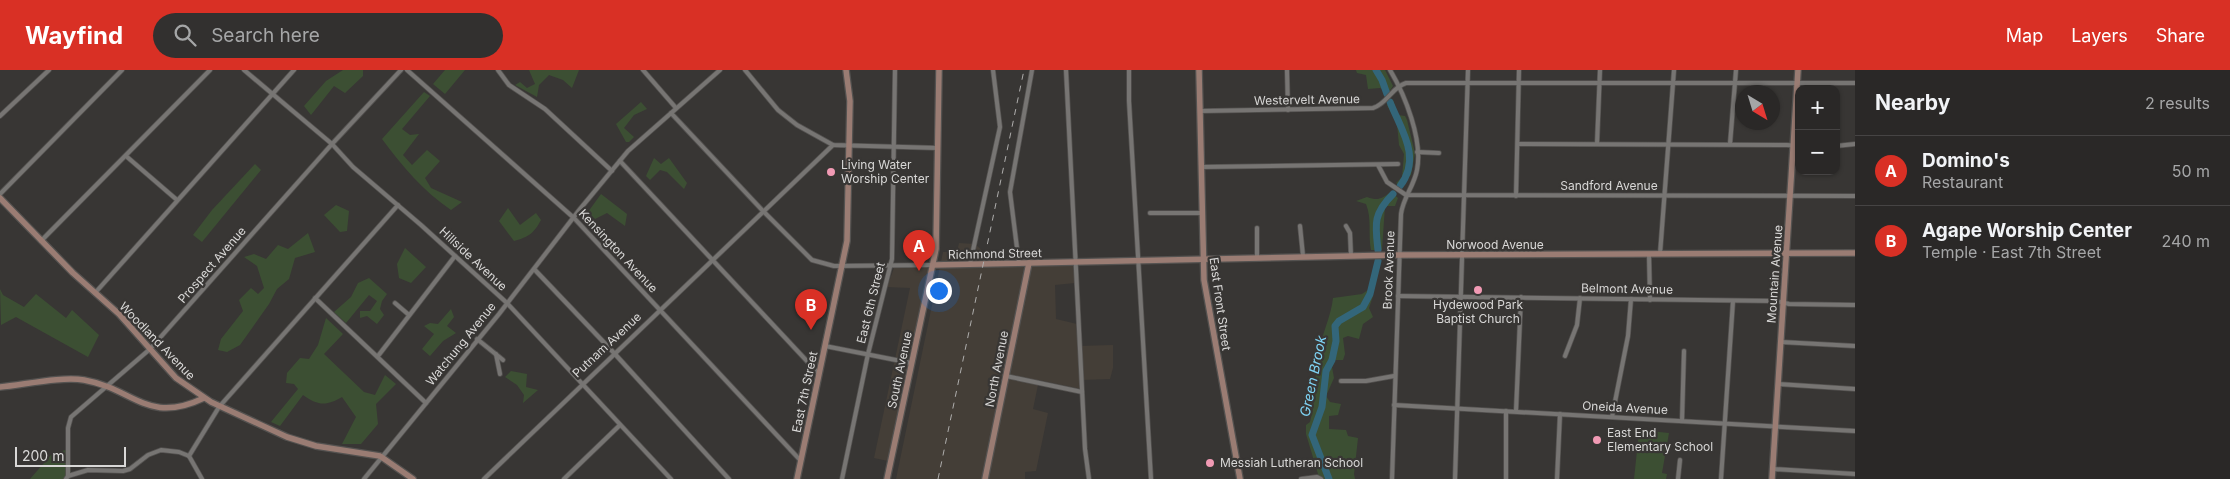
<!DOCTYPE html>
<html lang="en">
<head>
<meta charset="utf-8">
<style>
  :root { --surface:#2a2827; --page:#32302f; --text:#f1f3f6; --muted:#a5a6a7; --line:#464444; --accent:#d93025 }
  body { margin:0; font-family:Inter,sans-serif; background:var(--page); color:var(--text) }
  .controls { position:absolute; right:15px; top:15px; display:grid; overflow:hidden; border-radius:10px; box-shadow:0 1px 4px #0004 }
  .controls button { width:45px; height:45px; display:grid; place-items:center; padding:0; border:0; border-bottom:1px solid var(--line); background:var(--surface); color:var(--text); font:25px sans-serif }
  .compass { position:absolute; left:1735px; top:15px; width:45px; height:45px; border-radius:50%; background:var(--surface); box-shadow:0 1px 4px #0004; rotate:142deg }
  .scale { position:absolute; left:15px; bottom:12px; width:111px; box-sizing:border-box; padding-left:5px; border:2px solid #d9d8d7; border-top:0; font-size:14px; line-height:18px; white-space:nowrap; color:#d9d8d7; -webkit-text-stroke:4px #383634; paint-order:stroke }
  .you { position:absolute; left:938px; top:220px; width:18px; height:18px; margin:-12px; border:4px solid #fff; border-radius:50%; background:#1a73e8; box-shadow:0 0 0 8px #1a73e833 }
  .badge { display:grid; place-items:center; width:32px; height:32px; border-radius:50%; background:var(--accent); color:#fff; font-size:16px; font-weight:700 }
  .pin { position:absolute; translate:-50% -41px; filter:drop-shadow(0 1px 2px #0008) }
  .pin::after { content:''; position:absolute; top:26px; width:18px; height:15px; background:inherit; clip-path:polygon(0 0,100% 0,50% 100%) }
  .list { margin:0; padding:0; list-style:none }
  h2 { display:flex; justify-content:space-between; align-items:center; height:65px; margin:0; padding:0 20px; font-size:21px }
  h2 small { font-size:16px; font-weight:400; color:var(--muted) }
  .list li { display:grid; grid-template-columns:32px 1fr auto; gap:15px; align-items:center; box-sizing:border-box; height:70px; padding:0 20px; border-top:1px solid var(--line) }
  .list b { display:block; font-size:19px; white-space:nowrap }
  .list p { margin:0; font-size:16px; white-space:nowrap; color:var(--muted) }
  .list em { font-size:16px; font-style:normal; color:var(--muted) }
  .icon { flex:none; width:28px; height:28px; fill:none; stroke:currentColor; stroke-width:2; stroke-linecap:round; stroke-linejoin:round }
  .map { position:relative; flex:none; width:1855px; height:409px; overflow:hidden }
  header { display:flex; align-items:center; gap:30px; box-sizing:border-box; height:70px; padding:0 25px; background:var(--accent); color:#fff }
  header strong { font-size:24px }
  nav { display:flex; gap:28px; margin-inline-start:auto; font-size:18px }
  .search { width:350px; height:45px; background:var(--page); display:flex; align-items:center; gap:12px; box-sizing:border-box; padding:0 18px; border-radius:28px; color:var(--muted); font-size:19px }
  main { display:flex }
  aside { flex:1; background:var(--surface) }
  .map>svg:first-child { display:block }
</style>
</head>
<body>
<header>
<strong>Wayfind</strong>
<div class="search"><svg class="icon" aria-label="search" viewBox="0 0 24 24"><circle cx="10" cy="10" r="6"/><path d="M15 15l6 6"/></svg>Search here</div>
<nav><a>Map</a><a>Layers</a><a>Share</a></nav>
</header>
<main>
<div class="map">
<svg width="1855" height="409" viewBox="0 0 1855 409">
  <rect width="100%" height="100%" fill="#383634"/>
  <g fill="#443e37">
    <polygon points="959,173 975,174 996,193 1073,191 1075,213 1055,215 1056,249 1077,254 1079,276 1113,275 1113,298 1110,309 1081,310 1081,319 1039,310 1033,339 1048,343 1036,401 1025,402 1025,409 896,409 943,182 957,182"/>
    <polygon points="894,198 928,198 888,391 874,388 910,218 887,217"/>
  </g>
  <g fill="#3c4f33">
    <polygon points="343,0 363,0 363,6 345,23 334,16 311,45 304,36 326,11"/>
    <polygon points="445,0 465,0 445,24 433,14"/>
    <polygon points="529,0 579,0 572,18 563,10 549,5 539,15 537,27 515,15 520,12 527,18 535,14"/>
    <polygon points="1356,0 1385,0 1393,16 1389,22 1380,18 1368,19 1366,5 1357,3"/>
    <path d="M424,22L430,26L402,59L410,65L419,64L403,85L412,95L427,80L440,91L425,108L431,118L462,132L451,140C423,121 402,96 382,69Z"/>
    <polygon points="1393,30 1398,45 1405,46 1407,50 1415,83 1411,105 1399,115 1396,113 1402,107 1404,84 1399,75 1397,54 1387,35"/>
    <polygon points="641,32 647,39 634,45 624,58 634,67 629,72 626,72 616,54"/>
    <polygon points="654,88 661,94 669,88 687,113 684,119 667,102 660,100 650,110 646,106"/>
    <polygon points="255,94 261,100 202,172 193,165 212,140"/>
    <path d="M1391,122L1398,128L1395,136H1385L1382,180H1371C1368,165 1372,148 1366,134L1356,131L1367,127C1378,131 1381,129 1391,122Z"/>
    <polygon points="601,124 627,144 625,156 607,143 595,149 588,142"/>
    <polygon points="336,135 349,141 347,161 340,162 324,145"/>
    <path d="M508,138L520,155L536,143L541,150C534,163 529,167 514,171L499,151Z"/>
    <polygon points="308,163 315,182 295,188 289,209 277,219 269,234 240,275 227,282 218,280 221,269 243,241 239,230 251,218 258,224 264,218 257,196 244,187 254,184 266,189 278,175 288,179"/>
    <polygon points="405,178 426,197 411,213 399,208 397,194"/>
    <polygon points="369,208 387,224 382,231 380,239 384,245 377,254 367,246 360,248 360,241 370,241 377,231 369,225 346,253 334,242 351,227 358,213"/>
    <polygon points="0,219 3,225 24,237 36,224 66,248 72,240 99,265 88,287 16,247 1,255"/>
    <path d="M1368,220L1373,226L1369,238L1373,247L1363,254L1359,269L1348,266L1343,268L1345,284L1343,290H1335L1332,297L1334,308L1326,326L1330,332L1341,334L1338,345L1329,346V359L1346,360L1348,366L1358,368L1354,404L1355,409H1321L1318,404L1306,364V355L1310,352C1316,330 1314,308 1318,285C1321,266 1331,247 1333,228L1362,224Z"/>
    <polygon points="451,239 454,247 447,256 456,263 443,271 430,286 422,279 434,264 424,256 430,253 438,254"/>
    <path d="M326,248L343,264L324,284L364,322L375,325L385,305L396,314L376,334L378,354L361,374H342L356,347L342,327C327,336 318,336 303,325L280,356L271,352L298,319L294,314L286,313L287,303L300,288L309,289L318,275Z"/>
    <polygon points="511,301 527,304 526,317 538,320 523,333 524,325 517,315 505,307"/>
    <polygon points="1650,361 1669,363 1662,403 1667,404 1666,409 1634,409 1639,362 1650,363"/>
    <polygon points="68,379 71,405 68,409 30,409 51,385"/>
  </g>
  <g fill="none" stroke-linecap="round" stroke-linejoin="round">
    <g stroke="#33667a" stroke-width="7">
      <polyline points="1376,0 1382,10 1387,24"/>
      <path d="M1390,32C1401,60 1422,87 1400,116"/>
      <path d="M1378,180C1375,154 1373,144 1393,124"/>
      <polyline points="1329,409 1312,365 1322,337 1326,301 1332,290 1336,271 1335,256 1339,251 1363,237 1370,224 1378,191"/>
    </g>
    <defs>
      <g id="street">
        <polyline points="244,0 332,74 353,97 421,155 507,233 671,409"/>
        <polyline points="407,0 574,148 801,391"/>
        <polyline points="498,0 509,15 545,39 612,101"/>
        <polyline points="643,0 676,38"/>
        <polyline points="745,0 778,40 797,55 833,75 938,78"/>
        <polyline points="1066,0 1085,379 1089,409"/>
        <polyline points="1129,0 1129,31 1151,409"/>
        <polyline points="1287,0 1288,40"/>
        <path d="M1390,0C1405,25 1423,70 1417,100C1414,116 1403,128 1401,144L1392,409"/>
        <path d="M1200,41L1373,38C1387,34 1392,17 1406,13H1855"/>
        <polyline points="671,43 763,141 812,190 834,196 933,195"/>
        <polyline points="0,46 49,0"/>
        <polyline points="1518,74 1787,75 1799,76"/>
        <polyline points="1597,74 1600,0"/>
        <polyline points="1730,74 1736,0"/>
        <polyline points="1836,76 1855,74"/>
        <polyline points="1417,82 1439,83"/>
        <polyline points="126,86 177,130"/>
        <polyline points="620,91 819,304"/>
        <polyline points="1378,95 1387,112 1406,125 1855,126"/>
        <polyline points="1201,97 1398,94"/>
        <polyline points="0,124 122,0"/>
        <polyline points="1516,126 1519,0"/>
        <polyline points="1150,143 1201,143"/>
        <polyline points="1300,156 1303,186"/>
        <polyline points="1346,156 1350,163 1351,186"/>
        <polyline points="1257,158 1257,187"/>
        <polyline points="41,171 210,0"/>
        <polyline points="1649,184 1650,230"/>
        <polyline points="1660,184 1674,0"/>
        <polyline points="970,194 1000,57 993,0"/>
        <polyline points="1019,194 1010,122 1032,0"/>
        <polyline points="535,200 614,283 729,409"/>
        <polyline points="95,223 294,0"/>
        <polyline points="1398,226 1777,231 1789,234 1855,235"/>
        <polyline points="315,228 426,333"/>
        <polyline points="395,233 409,245"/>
        <polyline points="477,269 503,290"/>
        <polyline points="1781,272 1855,276"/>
        <polyline points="825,276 911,293"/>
        <polyline points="496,284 500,304"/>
        <polyline points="378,286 455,186"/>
        <polyline points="1565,286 1577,255 1580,228"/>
        <polyline points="1006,306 1082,322"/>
        <polyline points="1341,311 1366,311 1394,306"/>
        <polyline points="1778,314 1855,319"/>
        <polyline points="1394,335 1855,361"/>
        <polyline points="1506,341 1506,409"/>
        <polyline points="1516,341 1521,227"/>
        <polyline points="1612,347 1628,266 1631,229"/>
        <polyline points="1682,351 1684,281"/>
        <polyline points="189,386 219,337 398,135"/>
        <polyline points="189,386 202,409"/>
        <polyline points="1773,399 1855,404"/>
        <polyline points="68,406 88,400 123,401 130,399 148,385 161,380 179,382 189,386"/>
        <polyline points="66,409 68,406 68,358 71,347 150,279 332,74 401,0"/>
        <polyline points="364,409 499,244 580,139 628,81 720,0"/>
        <polyline points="484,409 833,75"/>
        <polyline points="564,409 620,355"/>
        <polyline points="842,409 868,284 892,189 895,0"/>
        <polyline points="1301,409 1317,407 1321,409"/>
        <polyline points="1455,409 1468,0"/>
        <polyline points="1557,409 1560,344"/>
        <polyline points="1678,409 1680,390"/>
        <polyline points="1721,409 1733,231"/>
      </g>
      <g id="secondary">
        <polyline points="1199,0 1204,210 1240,409"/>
        <polyline points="0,128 73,203 119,244 176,308 211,332 287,367 316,376 380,386 413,409"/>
        <polyline points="933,195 1399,185 1855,183"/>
        <path d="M0,317C23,315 62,306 84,310C135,319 147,355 204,328"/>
        <polyline points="797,409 847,171 850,31 846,0"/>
        <polyline points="887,409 936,179 939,0"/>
        <polyline points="985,409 1029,193"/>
        <polyline points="1772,409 1798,0"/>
      </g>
    </defs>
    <use href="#street" stroke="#545250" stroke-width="5.5"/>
    <use href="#secondary" stroke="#545250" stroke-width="8"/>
    <use href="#street" stroke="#777573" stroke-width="4"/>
    <use href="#secondary" stroke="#9a7c73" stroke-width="5.5"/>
    <polyline stroke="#afaead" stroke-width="1" stroke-dasharray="6 6" stroke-linecap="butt" points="938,409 1024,0"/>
  </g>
  <g fill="#f19ab4" stroke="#383634" stroke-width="2">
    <circle cx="831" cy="102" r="5"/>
    <circle cx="1478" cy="220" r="5"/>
    <circle cx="1597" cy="370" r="5"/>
    <circle cx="1210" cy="393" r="5"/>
  </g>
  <g text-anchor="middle" stroke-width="4.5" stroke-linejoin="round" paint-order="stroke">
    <g font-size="12" fill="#d9d8d7" stroke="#383634">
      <text transform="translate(1307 30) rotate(-1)" y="4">Westervelt Avenue</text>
      <text x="1609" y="120">Sandford Avenue</text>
      <text x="1495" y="179">Norwood Avenue</text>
      <text transform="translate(618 181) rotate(47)" y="4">Kensington Avenue</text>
      <text transform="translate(995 184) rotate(-1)" y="4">Richmond Street</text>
      <text transform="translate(473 189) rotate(43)" y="4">Hillside Avenue</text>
      <text transform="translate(212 195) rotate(-49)" y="4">Prospect Avenue</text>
      <text transform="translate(1389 200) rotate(-88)" y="4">Brook Avenue</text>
      <text transform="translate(1775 204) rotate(-86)" y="4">Mountain Avenue</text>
      <text transform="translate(1627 219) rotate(1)" y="4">Belmont Avenue</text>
      <text transform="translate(871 233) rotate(-76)" y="4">East 6th Street</text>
      <text transform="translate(1220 234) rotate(82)" y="4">East Front Street</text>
      <text transform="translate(157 271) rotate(46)" y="4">Woodland Avenue</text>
      <text transform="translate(461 274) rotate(-51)" y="4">Watchung Avenue</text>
      <text transform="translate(607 275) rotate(-43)" y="4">Putnam Avenue</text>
      <text transform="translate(997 299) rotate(-79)" y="4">North Avenue</text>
      <text transform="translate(900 300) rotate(-78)" y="4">South Avenue</text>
      <text transform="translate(805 322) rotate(-78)" y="4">East 7th Street</text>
      <text transform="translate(1625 338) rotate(3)" y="4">Oneida Avenue</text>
    </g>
    <g font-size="12" fill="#d9d8d7" stroke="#383634" text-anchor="start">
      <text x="841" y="99">Living Water<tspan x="841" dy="14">Worship Center</tspan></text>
      <text x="1478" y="239" text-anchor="middle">Hydewood Park<tspan x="1478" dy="14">Baptist Church</tspan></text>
      <text x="1607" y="367">East End<tspan x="1607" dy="14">Elementary School</tspan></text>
      <text x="1220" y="397">Messiah Lutheran School</text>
    </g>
    <g font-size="14" font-style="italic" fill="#7fd3f4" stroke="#383634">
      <text transform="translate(1313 306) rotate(-78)" y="5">Green Brook</text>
    </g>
  </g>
</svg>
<div class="controls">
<button>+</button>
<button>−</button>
</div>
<svg class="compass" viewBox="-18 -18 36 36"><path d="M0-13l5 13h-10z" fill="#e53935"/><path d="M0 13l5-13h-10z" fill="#a5a6a7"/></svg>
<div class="scale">200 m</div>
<div class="you"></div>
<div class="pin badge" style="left:919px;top:201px">A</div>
<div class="pin badge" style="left:811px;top:260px">B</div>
</div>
<aside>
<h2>Nearby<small>2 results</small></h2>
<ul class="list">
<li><span class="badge">A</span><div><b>Domino's</b><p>Restaurant</p></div><em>50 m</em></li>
<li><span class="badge">B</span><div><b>Agape Worship Center</b><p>Temple · East 7th Street</p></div><em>240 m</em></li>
</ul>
</aside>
</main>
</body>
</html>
